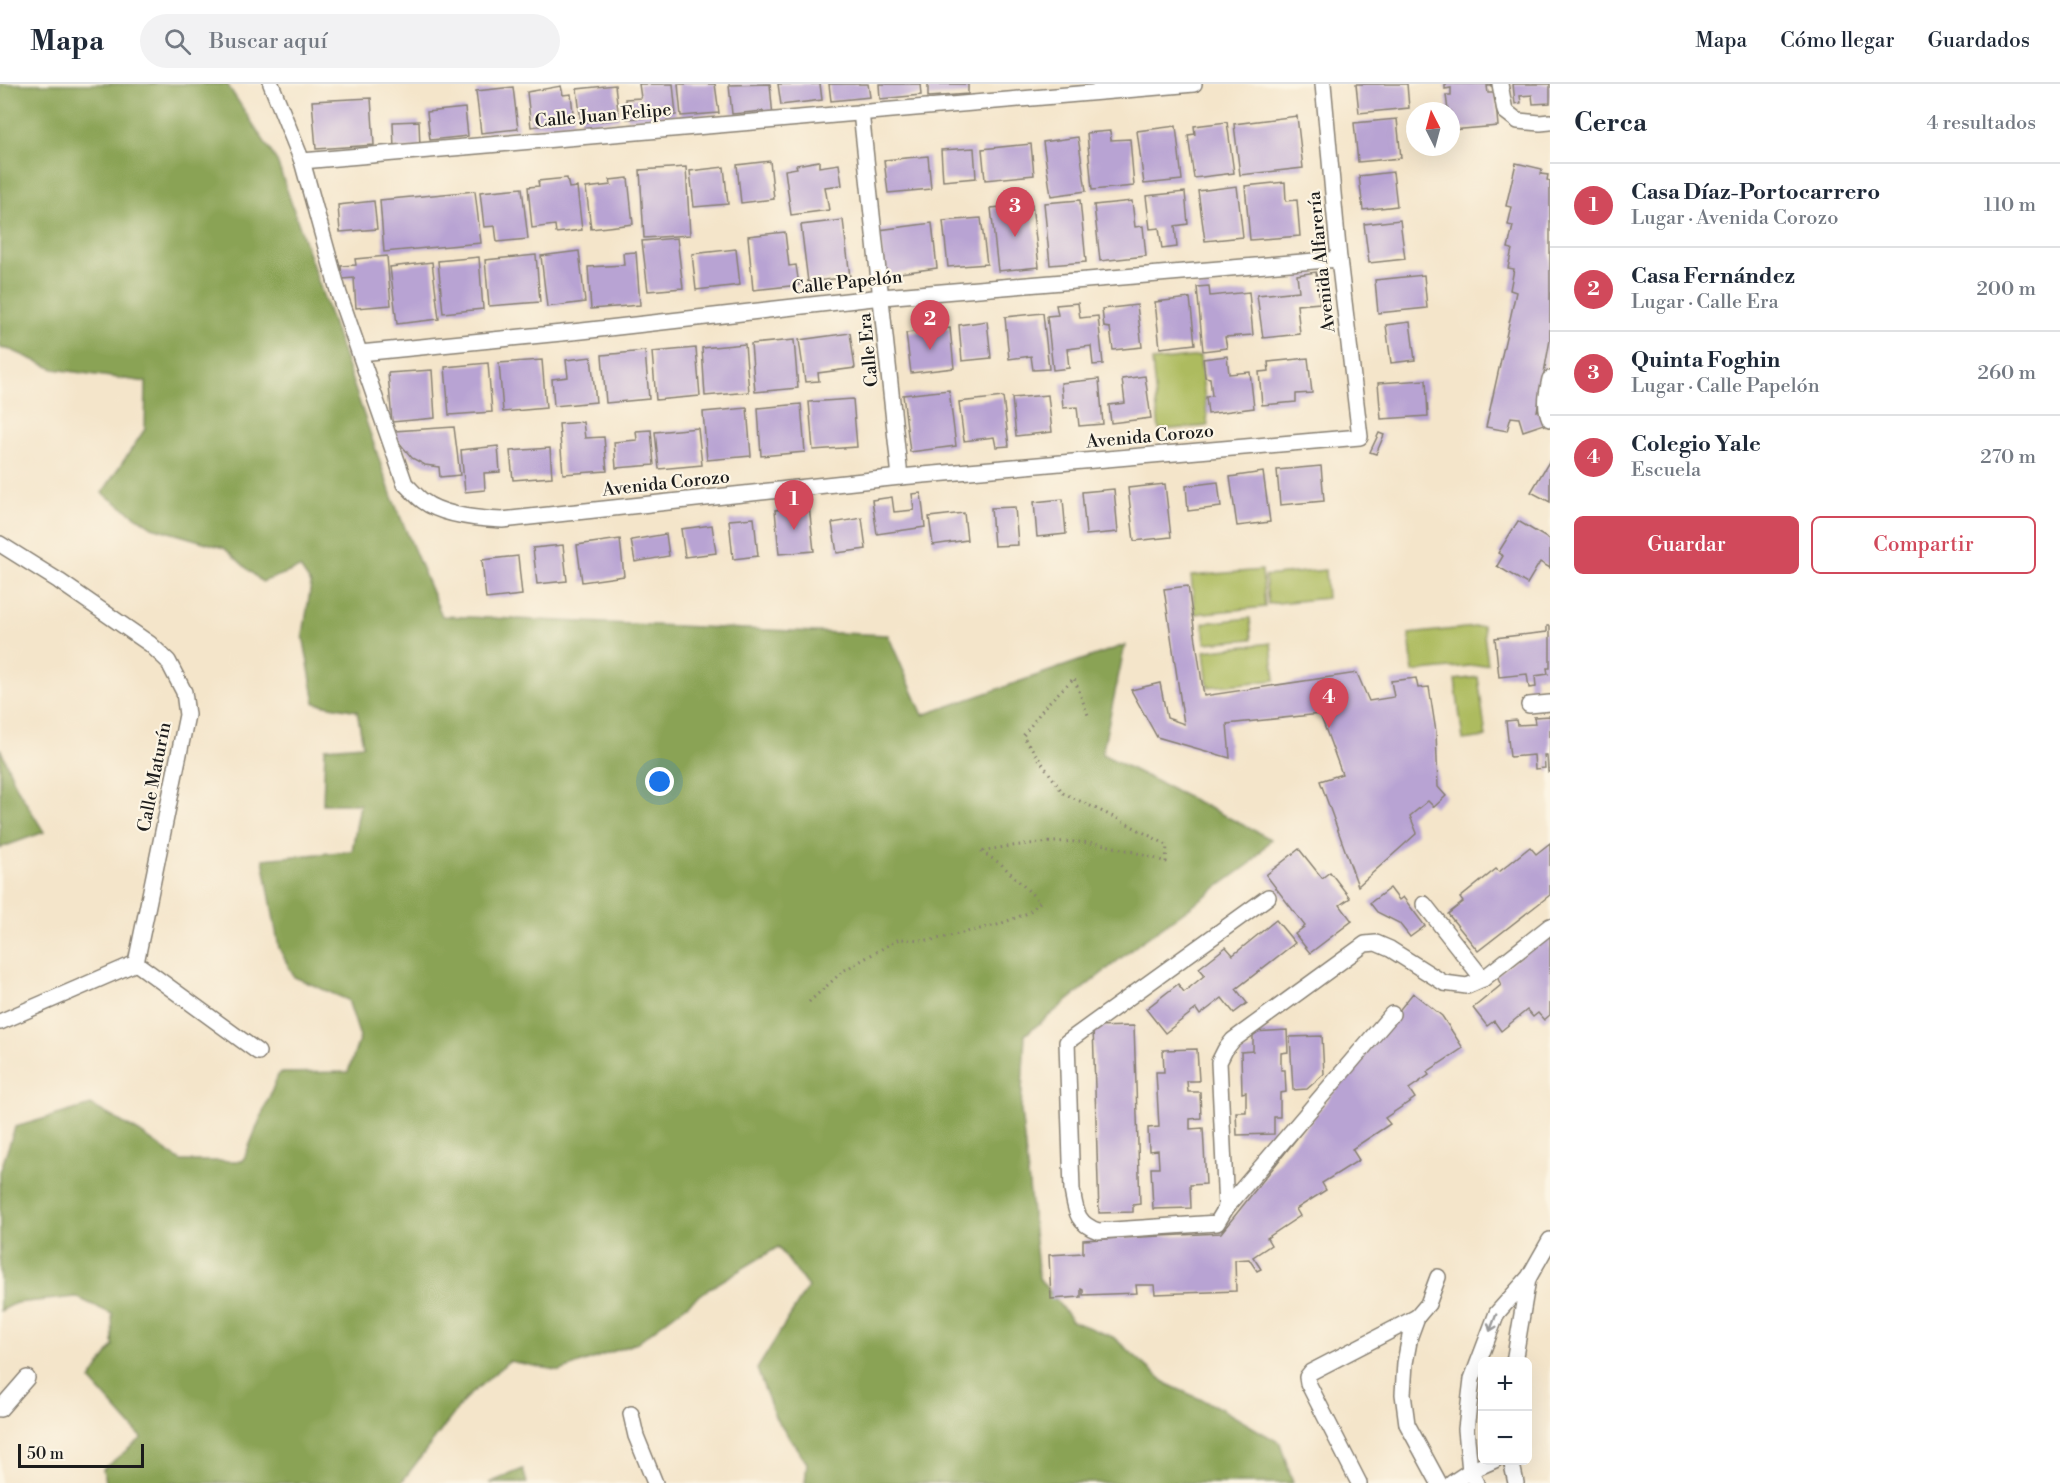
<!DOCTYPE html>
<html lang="es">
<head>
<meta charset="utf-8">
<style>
  :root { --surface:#fff; --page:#f2f2f3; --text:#1f2937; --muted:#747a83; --line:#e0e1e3; --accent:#d1495b }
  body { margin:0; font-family:"Libre Bodoni",serif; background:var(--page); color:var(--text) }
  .controls { position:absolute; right:18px; bottom:18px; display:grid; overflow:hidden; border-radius:9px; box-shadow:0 6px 24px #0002 }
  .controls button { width:54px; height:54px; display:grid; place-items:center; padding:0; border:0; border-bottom:2px solid var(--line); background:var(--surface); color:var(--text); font:30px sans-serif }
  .compass { position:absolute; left:1406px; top:18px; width:54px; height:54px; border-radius:50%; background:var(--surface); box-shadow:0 6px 24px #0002; rotate:354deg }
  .scale { position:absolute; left:18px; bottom:15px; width:126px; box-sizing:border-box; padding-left:6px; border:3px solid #1c1c1c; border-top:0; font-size:16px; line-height:21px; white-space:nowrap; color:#1c1c1c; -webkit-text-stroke:4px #fcf5e5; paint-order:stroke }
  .you { position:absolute; left:660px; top:698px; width:21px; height:21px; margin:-15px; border:4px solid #fff; border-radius:50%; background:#1a73e8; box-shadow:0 0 0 9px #1a73e833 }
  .badge { display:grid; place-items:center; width:39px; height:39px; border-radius:50%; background:var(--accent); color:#fff; font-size:20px; font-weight:700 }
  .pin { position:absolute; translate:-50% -50px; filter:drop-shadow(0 2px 3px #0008) }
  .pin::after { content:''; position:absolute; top:32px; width:21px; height:18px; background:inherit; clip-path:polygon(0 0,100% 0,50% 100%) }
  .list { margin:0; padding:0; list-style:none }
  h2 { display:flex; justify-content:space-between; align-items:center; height:78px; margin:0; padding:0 24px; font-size:26px }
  h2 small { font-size:20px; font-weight:400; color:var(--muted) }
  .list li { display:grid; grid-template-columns:39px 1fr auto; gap:18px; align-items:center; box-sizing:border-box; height:84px; padding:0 24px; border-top:2px solid var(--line) }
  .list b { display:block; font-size:22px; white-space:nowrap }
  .list p { margin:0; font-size:20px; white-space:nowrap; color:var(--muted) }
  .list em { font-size:20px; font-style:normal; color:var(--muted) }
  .actions { display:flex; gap:12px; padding:18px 24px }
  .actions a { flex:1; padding:14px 0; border:2px solid var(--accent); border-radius:9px; text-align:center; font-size:21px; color:var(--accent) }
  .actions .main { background:var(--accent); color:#fff }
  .icon { flex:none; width:33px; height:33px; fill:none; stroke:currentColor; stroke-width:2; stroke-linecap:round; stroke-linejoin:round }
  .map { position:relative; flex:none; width:1550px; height:1399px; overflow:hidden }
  header { display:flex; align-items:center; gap:36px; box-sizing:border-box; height:84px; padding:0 30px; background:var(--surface); border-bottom:2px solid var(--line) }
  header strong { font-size:28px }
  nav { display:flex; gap:33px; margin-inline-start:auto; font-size:21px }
  .search { width:420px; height:54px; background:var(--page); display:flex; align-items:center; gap:15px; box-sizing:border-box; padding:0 21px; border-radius:33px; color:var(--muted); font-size:22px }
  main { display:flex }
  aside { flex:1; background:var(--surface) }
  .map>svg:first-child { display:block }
</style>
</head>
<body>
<header>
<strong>Mapa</strong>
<div class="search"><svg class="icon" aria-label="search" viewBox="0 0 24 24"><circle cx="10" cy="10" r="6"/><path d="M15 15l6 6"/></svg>Buscar aquí</div>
<nav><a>Mapa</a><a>Cómo llegar</a><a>Guardados</a></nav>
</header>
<main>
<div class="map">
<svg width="1550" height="1399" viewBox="0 0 1550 1399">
  <rect width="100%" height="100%" fill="#fcf5e5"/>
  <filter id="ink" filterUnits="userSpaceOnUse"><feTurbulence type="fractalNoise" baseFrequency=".0167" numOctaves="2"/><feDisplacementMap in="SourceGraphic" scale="12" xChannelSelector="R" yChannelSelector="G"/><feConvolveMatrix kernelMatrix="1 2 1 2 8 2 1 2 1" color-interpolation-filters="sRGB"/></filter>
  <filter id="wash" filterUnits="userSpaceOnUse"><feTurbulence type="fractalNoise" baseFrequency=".008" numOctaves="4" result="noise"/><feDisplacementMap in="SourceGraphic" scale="24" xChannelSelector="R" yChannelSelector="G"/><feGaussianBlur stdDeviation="1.35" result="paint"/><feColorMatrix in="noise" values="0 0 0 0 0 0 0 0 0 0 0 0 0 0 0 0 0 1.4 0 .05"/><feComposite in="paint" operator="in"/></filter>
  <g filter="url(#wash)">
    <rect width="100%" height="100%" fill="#f4e5ca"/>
    <g fill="#adbb5e" stroke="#646c3d" stroke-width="1.5">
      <polygon points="1200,272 1208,342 1159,346 1152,277"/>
      <polygon points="1262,486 1265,523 1195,530 1191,492"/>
      <polygon points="1325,486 1327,514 1268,520 1265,492"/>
      <polygon points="1250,534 1252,555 1205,559 1203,539"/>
      <polygon points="1483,542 1488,580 1413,588 1409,550"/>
      <polygon points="1271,559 1275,596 1208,603 1204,567"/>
      <polygon points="1478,593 1486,653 1463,656 1455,596"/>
    </g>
    <g fill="#8aa355" stroke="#536038" stroke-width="1.5">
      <polygon points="0,0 227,0 277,77 392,413 442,532 888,551 923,631 1125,561 1102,670 1271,755 1251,779 1136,862 1025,951 1021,1026 1039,1194 1072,1237 1113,1253 1167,1300 1218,1323 1280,1359 1293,1399 805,1399 807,1379 775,1333 757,1285 808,1203 778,1163 707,1206 636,1259 560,1287 509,1277 466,1314 401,1399 105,1399 103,1385 142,1354 90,1296 113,1262 112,1230 76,1213 16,1219 0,1227 0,1088 15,1043 91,1021 139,1048 181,1077 243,1077 279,989 348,988 360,953 348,916 294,893 279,864 263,775 352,767 360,720 323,720 325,664 363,661 357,627 315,619 303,551 311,500 300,484 262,498 224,464 152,443 102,409 145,345 146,298 54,285 11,266 0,264"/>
      <polygon points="0,664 16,702 44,748 0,764"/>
      <polygon points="523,1385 527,1399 489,1399"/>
    </g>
    <g id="blocks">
      <g fill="#b8a3d3">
        <polygon points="639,0 673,0 676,31 627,35 625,15 641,14"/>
        <polygon points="678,0 715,0 719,29 681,32"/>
        <polygon points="770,0 773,34 764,35 763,27 732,30 729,1"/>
        <polygon points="778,0 820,0 822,16 781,21"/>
        <polygon points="829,0 868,0 870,13 831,17"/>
        <polygon points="879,0 920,0 921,11 880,15"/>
        <polygon points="928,0 968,0 968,10 928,13"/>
        <polygon points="1356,0 1407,0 1409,24 1359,29"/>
        <polygon points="1445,0 1492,0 1492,2 1487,2 1488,9 1495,9 1498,42 1451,46 1451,27 1448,27 1446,11 1451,11 1451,4 1445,5"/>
        <polygon points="1513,0 1550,0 1550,19 1533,20 1532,11 1520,12 1521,19 1515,20"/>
        <polygon points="615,1 619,35 581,39 577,5"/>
        <polygon points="561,2 563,11 571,10 574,38 531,43 527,8"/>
        <polygon points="513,3 518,45 481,49 476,7"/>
        <polygon points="371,14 374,61 316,65 312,17"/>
        <polygon points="465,24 468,52 430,56 427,28"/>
        <polygon points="1297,32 1303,84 1240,91 1234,40"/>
        <polygon points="1397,35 1401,74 1358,78 1354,39"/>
        <polygon points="419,37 420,64 394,65 393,38"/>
        <polygon points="1227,38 1234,89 1194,94 1188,51 1195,50 1194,42"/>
        <polygon points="1176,42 1182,96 1144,100 1137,47"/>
        <polygon points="1110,47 1111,56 1130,55 1134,102 1092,106 1087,49"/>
        <polygon points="1078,53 1086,107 1051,112 1043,58"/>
        <polygon points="1031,60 1034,91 985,96 982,65"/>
        <polygon points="974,64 976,94 943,97 941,66"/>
        <polygon points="928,72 931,105 888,109 884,76"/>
        <polygon points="770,77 774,115 741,119 737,81"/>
        <polygon points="819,77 819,83 839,80 842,101 825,103 829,126 791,131 785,86 797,84 796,81"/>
        <polygon points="1516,79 1542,85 1541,90 1548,91 1547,96 1550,97 1550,256 1537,327 1542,325 1547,339 1523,347 1519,334 1511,333 1507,347 1486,343 1516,208 1510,206 1514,185 1508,184 1512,165 1508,164 1513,142 1508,141 1512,123 1506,122"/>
        <polygon points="686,83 690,151 644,154 640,86"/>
        <polygon points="724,83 728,120 694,123 690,87"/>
        <polygon points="1393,88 1397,122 1363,126 1359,92"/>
        <polygon points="567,94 569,104 577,103 582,146 556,149 555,141 532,144 528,103 539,102 538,97"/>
        <polygon points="628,94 633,140 591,145 586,104 611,101 610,96"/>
        <polygon points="1285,98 1286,117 1297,116 1300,152 1250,156 1245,102"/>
        <polygon points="1237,102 1243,153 1205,157 1198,107"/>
        <polygon points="522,104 528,155 497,158 495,142 484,143 480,108"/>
        <polygon points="475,107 481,159 384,168 380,116"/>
        <polygon points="1185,108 1188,140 1175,142 1177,163 1162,165 1159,144 1150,145 1146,112"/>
        <polygon points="1080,116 1086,178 1050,181 1044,119"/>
        <polygon points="374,117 377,145 340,148 338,121"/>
        <polygon points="1132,117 1135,143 1143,142 1146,172 1100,177 1094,121"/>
        <polygon points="1032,120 1039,183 998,187 991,124"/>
        <polygon points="981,134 987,180 948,183 943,137"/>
        <polygon points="843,136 850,193 808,198 801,141"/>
        <polygon points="1400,136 1405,175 1369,179 1364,140"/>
        <polygon points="932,139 937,184 885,191 879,146"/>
        <polygon points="785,148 789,182 796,181 799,201 753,206 748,152"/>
        <polygon points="677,154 683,204 648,207 642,157"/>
        <polygon points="736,165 740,201 696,206 692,170"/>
        <polygon points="579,167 585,218 547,223 541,172"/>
        <polygon points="636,168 640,221 591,225 588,183 624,181 623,169"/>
        <polygon points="536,171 540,218 489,222 485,176"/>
        <polygon points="387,172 391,221 356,224 354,194 342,195 341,182 356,181 355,175"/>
        <polygon points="479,173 483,225 443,229 438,177"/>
        <polygon points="432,178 439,235 397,240 390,183"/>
        <polygon points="1316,188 1320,219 1297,221 1300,250 1263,254 1257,211 1299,207 1297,191"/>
        <polygon points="1424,191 1427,224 1378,229 1375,196"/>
        <polygon points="1209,202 1210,212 1249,208 1253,251 1225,253 1227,264 1203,267 1197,203"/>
        <polygon points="1190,214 1195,260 1160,264 1155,218"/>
        <polygon points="1078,219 1080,234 1098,232 1103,280 1093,281 1091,262 1067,265 1069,284 1053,286 1047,232 1058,231 1056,221"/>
        <polygon points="1137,221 1142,263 1113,266 1110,244 1104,243 1102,225"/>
        <polygon points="1043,229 1049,285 1033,286 1031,272 1009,275 1005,233"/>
        <polygon points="987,237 991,274 962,277 959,241"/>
        <polygon points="1410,238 1415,276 1391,279 1386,241"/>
        <polygon points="950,244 954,284 911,289 906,249"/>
        <polygon points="850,249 855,284 818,289 819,297 805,298 799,256"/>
        <polygon points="794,256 798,304 755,308 751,260"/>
        <polygon points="745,260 749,308 705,312 702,264"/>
        <polygon points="696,264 700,312 656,316 652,268"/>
        <polygon points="645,267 649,315 606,319 602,271"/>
        <polygon points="1227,272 1229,290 1250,288 1254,324 1208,330 1206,313 1212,312 1210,294 1205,293 1203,275"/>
        <polygon points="591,273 596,318 554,322 552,295 568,293 566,276"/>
        <polygon points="1308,274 1312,309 1296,310 1296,318 1262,321 1259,288 1269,287 1268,278"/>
        <polygon points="542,276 546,324 503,328 499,279"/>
        <polygon points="488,279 492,328 449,331 445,283"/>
        <polygon points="432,286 435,334 392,338 388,289"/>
        <polygon points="1145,292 1151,334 1111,339 1109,321 1125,319 1122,295"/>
        <polygon points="1099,295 1103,340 1079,342 1077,323 1063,324 1061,299"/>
        <polygon points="1426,296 1428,332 1381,335 1378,299"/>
        <polygon points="949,306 956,362 910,368 903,311"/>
        <polygon points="1048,311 1052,348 1016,352 1012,314"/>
        <polygon points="1003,313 1009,362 996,363 994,353 964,357 959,318"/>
        <polygon points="853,315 857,363 813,366 809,318"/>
        <polygon points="801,320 805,368 761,372 758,324"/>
        <polygon points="747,324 751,372 707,376 703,328"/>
        <polygon points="583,338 585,354 604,353 607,387 563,390 559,340"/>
        <polygon points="454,343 460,391 440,393 439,383 425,381 412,374 397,356 394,347"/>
        <polygon points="698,344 702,381 659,385 655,348"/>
        <polygon points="651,346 654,381 616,384 614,358 637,356 636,347"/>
        <polygon points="1379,349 1384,351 1376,370 1370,368"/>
        <polygon points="498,362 500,388 484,389 485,406 465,408 461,366"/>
        <polygon points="550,364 552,393 513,396 510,367"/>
        <polygon points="1550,376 1550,418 1531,408"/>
        <polygon points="1321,382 1324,417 1280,421 1277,386"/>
        <polygon points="1263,388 1270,438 1237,442 1230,393"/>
        <polygon points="1218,398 1221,423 1188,427 1186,402"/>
        <polygon points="1165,400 1171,453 1134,457 1128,404"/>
        <polygon points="1114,405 1118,448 1086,451 1082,408"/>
        <polygon points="921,409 925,443 877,450 872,416 892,413 894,428 914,426 912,410"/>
        <polygon points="1063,415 1066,450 1037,453 1034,418"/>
        <polygon points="809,422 814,467 779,470 775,426"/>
        <polygon points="1015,423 1018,461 994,462 991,424"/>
        <polygon points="964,429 967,456 933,461 929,433"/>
        <polygon points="754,434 758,472 733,475 729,436"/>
        <polygon points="862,434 866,465 837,469 832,439"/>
        <polygon points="1518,437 1550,456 1550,484 1540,478 1527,500 1497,482 1503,472 1498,469"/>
        <polygon points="712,441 716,469 685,473 681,445"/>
        <polygon points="666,450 669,472 635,478 631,456"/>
        <polygon points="620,455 624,492 582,498 577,461"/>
        <polygon points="563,461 567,497 537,500 533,464"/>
        <polygon points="518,472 522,511 486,515 482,476"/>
        <polygon points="1188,502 1204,612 1357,589 1369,617 1394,613 1391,597 1416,594 1418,604 1429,603 1436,648 1438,703 1446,712 1434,723 1428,717 1410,732 1417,749 1358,802 1320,697 1342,690 1320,630 1227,640 1230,674 1157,653 1131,606 1160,599 1167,634 1184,640 1164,505"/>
        <polygon points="1547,542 1550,542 1550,584 1547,584 1548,590 1535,592 1536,603 1529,604 1527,590 1499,593 1495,554 1547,548"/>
        <polygon points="1550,632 1550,688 1548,688 1547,671 1544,671 1545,684 1535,685 1534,671 1510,673 1506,637 1516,636 1517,641 1535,640 1534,633"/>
        <polygon points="1550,759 1550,811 1478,867 1448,830 1463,818 1460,814 1496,785 1499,788 1530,763 1536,770"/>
        <polygon points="1299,765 1322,794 1330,788 1350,814 1340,821 1352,837 1310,869 1295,850 1305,842 1266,791"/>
        <polygon points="1390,804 1399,816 1403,813 1425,842 1410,853 1399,839 1377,828 1370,819"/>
        <polygon points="1276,836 1295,859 1236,905 1247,919 1234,929 1222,914 1200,931 1196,925 1165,949 1146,925 1178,900 1184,908 1205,891 1199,884 1226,863 1233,871"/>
        <polygon points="1550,849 1550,931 1544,936 1538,929 1533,933 1527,926 1501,947 1494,937 1487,942 1473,924 1501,901 1496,891"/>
        <polygon points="1413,909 1442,932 1463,964 1427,988 1429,991 1409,1005 1415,1014 1385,1034 1390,1040 1352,1065 1359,1076 1322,1099 1326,1106 1296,1125 1300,1132 1267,1154 1271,1161 1253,1173 1261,1185 1257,1187 1249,1175 1235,1176 1236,1207 1155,1210 1154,1201 1136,1201 1137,1209 1083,1211 1083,1206 1081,1205 1081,1213 1051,1215 1049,1171 1083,1169 1083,1156 1221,1149"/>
        <polygon points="1134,942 1140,1120 1133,1121 1133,1128 1099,1129 1093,943"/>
        <polygon points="1287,946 1288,968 1281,969 1281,986 1285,986 1286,1008 1280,1009 1280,1033 1274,1033 1274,1050 1237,1051 1236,1028 1246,1028 1246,1008 1242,1009 1241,968 1253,967 1253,948"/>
        <polygon points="1322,952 1324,990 1307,1005 1293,1006 1290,953"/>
        <polygon points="1197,965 1199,997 1187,997 1188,1008 1200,1008 1201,1034 1190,1035 1190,1045 1203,1044 1206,1100 1190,1101 1191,1124 1153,1125 1151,1084 1159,1084 1158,1066 1149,1067 1148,1044 1159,1043 1156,988 1164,988 1163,966"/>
      </g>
    </g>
  </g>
  <g filter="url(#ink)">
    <use href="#blocks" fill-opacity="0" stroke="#888073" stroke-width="1.5"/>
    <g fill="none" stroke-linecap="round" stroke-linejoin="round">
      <defs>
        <g id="minor">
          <path d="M271,0L302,77L339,210L405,400C411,405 416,412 423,417C442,431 479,435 502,436L900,393L1360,353L1339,175L1323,0"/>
          <polyline points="1500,0 1505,27 1518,37 1540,39 1550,38"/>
          <polyline points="861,28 900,393"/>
          <polyline points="302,77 1194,0"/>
          <polyline points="360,269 582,247 882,213 1339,175"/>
          <path d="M1550,295C1547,309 1544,322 1550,335"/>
          <polyline points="0,460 59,497 150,560 168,577 184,608 187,631 136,879"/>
          <polyline points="1529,621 1550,619"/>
          <path d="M1268,813L1067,958L1072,1106C1076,1127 1076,1139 1098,1147L1217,1139L1226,1124L1392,930"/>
          <polyline points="1424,820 1483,895"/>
          <polyline points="136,879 258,968"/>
          <polyline points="0,938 136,879"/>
          <polyline points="1226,1124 1219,978 1225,966 1233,956 1365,860 1376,859 1390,865 1444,899 1467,902 1483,895 1550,842"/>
          <polyline points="1438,1193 1428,1220 1417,1233 1410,1252 1405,1279 1403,1310 1407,1340 1439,1399"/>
          <polyline points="1514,1278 1528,1195"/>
          <polyline points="0,1325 27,1294"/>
          <polyline points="631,1330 636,1352 655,1399"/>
          <polyline points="1511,1376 1516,1399"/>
          <polyline points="1359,1399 1308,1299 1307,1293 1311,1288 1417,1233"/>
          <polyline points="1452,1399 1470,1387 1495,1376"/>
          <polyline points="1476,1399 1470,1387 1466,1345 1472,1295 1497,1229 1529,1193 1550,1156"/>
        </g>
      </defs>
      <use href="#minor" stroke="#888073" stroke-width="18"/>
      <path stroke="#888073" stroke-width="3" stroke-dasharray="1.5 4.5" stroke-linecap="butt" d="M809,918L843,887L899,855L932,856L997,841L1028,829L1040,818L1001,780L980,767C1017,761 1062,754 1099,760C1122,764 1144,771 1166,778L1167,761L1122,737L1063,709L1023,652L1046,621L1074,594L1088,631"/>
      <use href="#minor" stroke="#fff" stroke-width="15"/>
    </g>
    <defs><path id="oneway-shaft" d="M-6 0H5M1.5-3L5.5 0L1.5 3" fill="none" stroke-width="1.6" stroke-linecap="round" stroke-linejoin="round" transform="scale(1.5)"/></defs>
    <use stroke="#999" href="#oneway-shaft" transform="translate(1493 1239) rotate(111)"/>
  </g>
  <g text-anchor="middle" stroke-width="4.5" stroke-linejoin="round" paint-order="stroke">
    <g font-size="18" fill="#1c1c1c" stroke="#fcf5e5">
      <text transform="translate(603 31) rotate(-5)" y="6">Calle Juan Felipe</text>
      <text transform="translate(1321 178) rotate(-96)" y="6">Avenida Alfarería</text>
      <text transform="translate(847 198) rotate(-6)" y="6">Calle Papelón</text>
      <text transform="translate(868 266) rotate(-96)" y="6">Calle Era</text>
      <text transform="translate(1150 352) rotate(-5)" y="6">Avenida Corozo</text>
      <text transform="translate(666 399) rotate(-6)" y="6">Avenida Corozo</text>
      <text transform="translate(154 693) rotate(-79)" y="6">Calle Maturín</text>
    </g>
  </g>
</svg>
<div class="controls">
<button>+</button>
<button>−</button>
</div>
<svg class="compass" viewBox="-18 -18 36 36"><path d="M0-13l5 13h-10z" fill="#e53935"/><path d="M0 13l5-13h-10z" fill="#747a83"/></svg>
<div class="scale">50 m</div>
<div class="you"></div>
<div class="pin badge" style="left:794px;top:446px">1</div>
<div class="pin badge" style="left:930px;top:266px">2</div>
<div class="pin badge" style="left:1015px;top:153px">3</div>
<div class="pin badge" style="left:1329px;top:644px">4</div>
</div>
<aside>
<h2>Cerca<small>4 resultados</small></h2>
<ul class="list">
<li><span class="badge">1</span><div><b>Casa Díaz-Portocarrero</b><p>Lugar · Avenida Corozo</p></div><em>110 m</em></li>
<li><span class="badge">2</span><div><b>Casa Fernández</b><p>Lugar · Calle Era</p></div><em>200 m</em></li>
<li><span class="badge">3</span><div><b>Quinta Foghin</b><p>Lugar · Calle Papelón</p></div><em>260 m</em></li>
<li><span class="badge">4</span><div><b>Colegio Yale</b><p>Escuela</p></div><em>270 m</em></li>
</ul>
<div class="actions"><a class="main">Guardar</a><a>Compartir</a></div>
</aside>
</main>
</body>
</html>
